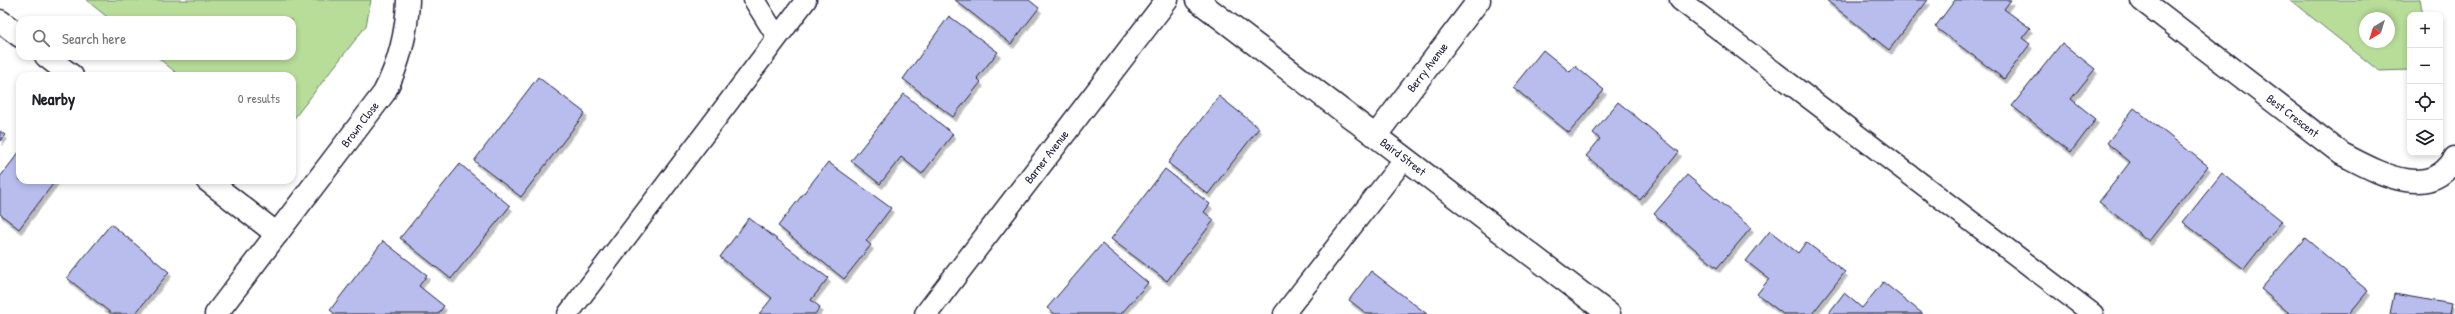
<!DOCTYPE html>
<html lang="en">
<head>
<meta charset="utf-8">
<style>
  :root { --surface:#fff; --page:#f2f2f2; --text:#202124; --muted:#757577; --line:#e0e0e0 }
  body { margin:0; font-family:"Patrick Hand",sans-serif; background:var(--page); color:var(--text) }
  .controls { position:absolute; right:12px; top:12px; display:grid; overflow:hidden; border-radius:8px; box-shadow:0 2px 6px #0003 }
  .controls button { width:36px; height:36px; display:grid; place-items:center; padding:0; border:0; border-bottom:1px solid var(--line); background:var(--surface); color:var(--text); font:20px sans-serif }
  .compass { position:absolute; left:2359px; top:12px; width:36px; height:36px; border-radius:50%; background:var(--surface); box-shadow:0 2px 6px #0003; rotate:218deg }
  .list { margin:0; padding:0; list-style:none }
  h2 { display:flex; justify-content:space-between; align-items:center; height:52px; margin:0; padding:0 16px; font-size:17px }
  h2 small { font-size:13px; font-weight:400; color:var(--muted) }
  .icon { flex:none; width:22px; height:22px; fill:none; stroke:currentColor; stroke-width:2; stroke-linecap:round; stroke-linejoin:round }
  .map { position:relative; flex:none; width:2455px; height:314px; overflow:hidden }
  .search { position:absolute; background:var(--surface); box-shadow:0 2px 6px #0003; left:16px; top:16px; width:280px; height:44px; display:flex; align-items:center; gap:10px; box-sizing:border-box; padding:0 14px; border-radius:12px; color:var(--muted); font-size:15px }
  .panel { position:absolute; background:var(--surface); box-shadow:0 2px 6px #0003; left:16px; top:72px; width:280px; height:112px; border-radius:12px }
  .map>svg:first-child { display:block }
</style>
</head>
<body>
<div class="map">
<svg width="2455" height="314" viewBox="0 0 2455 314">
  <defs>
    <filter id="shadow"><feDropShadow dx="2.5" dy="4.5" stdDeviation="0" flood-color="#0004"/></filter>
  </defs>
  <rect width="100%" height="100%" fill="#fff"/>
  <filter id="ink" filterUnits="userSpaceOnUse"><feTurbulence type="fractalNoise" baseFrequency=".025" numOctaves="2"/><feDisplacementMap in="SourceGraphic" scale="8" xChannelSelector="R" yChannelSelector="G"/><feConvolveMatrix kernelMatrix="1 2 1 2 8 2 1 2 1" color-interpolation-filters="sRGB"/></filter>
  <g filter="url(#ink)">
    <g fill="#b7dd98" stroke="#6c806a" fill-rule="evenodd">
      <polygon points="86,0 371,0 366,26 292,121 292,76 180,76 156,56 292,56 292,20 111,20"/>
      <path d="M2290,0H2420L2423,15H2410V70L2379,71ZM2365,18H2389V42H2365Z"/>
    </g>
    <g fill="#b8bdee" stroke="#22223b" filter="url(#shadow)">
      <polygon points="955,0 1029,0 1039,8 1011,44"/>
      <polygon points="1826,0 1928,0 1889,50"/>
      <polygon points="1955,0 2011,0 2004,9 2030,28 2022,38 2030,44 2004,79 1935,27"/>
      <polygon points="949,16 998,52 977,78 981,82 953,117 903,79"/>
      <polygon points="2062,43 2095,69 2071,99 2096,119 2071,152 2012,106"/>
      <polygon points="1543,50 1570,72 1575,66 1604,90 1569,133 1513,87"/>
      <polygon points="538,77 585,113 521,197 474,161"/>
      <polygon points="904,94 953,134 922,174 901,157 880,184 851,161"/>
      <polygon points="1219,96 1259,128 1208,194 1168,163"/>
      <polygon points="1618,102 1679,152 1640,200 1586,156 1600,139 1593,133"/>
      <polygon points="2134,108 2208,166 2149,241 2099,202 2130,162 2107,143"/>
      <polygon points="0,131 5,135 0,141"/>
      <polygon points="20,151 20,180 56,180 19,229 0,214 0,177"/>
      <polygon points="828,162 891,208 866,241 871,245 844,279 778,226"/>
      <polygon points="460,164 510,206 451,279 400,238"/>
      <polygon points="1165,169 1210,204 1204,212 1214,220 1167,281 1111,239"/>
      <polygon points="2222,173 2282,221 2244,269 2183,222"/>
      <polygon points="1687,175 1751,228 1717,268 1654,214"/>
      <polygon points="749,218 828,278 811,300 820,307 815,314 759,314 772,298 720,257"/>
      <polygon points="111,224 169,272 135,314 112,314 67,278"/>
      <polygon points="1770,231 1798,253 1806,242 1845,272 1812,314 1783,314 1757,294 1769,279 1746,261"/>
      <polygon points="2305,238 2368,291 2349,314 2290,314 2261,289"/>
      <polygon points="383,241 427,275 419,286 444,306 438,314 335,314 330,310"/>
      <polygon points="1102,244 1148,283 1121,314 1055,314 1047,308"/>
      <polygon points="1371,271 1427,314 1367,314 1349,300"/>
      <polygon points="1883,282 1923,314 1828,314 1844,293 1862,308"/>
      <polygon points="2394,294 2452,304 2450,314 2390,314"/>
    </g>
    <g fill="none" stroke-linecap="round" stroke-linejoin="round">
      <defs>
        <g id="lane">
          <polyline points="754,0 777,37"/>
          <polyline points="1680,0 2093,314"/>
          <polyline points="568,314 806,0"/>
          <polyline points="1284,314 1405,158"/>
        </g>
        <g id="street">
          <path id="s1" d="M2142,0L2342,154C2376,171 2428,203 2455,158"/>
          <polyline points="0,21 20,36"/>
          <polyline points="46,56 72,76"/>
          <path id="s2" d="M1376,135L1479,0"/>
          <polyline points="207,180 277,234"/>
          <path id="s3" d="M216,314L384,93C399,64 407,33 408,0"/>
          <path id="s4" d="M926,314L1167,0"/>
        </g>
        <g id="secondary">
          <path id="s5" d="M1197,0L1609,314"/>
        </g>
      </defs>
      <use href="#lane" stroke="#22223b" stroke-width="23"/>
      <use href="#street" stroke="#22223b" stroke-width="25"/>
      <use href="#secondary" stroke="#22223b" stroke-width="25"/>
      <use href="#lane" stroke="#fff" stroke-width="20"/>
      <use href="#street" stroke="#fff" stroke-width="22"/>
      <use href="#secondary" stroke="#fff" stroke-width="22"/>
    </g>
  </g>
  <g text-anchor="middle" stroke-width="3" stroke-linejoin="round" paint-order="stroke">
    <g font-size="12" fill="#22223b" stroke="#fff">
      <text dy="4" stroke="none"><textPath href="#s2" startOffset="85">Berry Avenue</textPath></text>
      <text dy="4" stroke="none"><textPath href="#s1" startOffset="190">Best Crescent</textPath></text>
      <text dy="4" stroke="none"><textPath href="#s3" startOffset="238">Brown Close</textPath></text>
      <text dy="4" stroke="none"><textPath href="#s5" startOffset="259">Baird Street</textPath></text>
      <text dy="4" stroke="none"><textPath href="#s4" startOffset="198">Barner Avenue</textPath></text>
    </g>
  </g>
</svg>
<div class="controls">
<button>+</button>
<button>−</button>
<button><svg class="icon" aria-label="locate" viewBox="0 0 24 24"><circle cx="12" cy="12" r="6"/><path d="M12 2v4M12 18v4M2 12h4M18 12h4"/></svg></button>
<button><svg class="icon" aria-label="layers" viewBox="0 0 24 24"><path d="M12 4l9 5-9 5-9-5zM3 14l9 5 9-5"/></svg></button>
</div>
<svg class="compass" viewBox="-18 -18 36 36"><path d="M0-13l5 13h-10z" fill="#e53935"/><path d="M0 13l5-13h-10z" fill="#757577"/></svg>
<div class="search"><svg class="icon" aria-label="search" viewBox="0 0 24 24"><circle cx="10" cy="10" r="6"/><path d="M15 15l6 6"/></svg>Search here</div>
<section class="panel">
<h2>Nearby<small>0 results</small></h2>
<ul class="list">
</ul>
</section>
</div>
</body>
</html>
